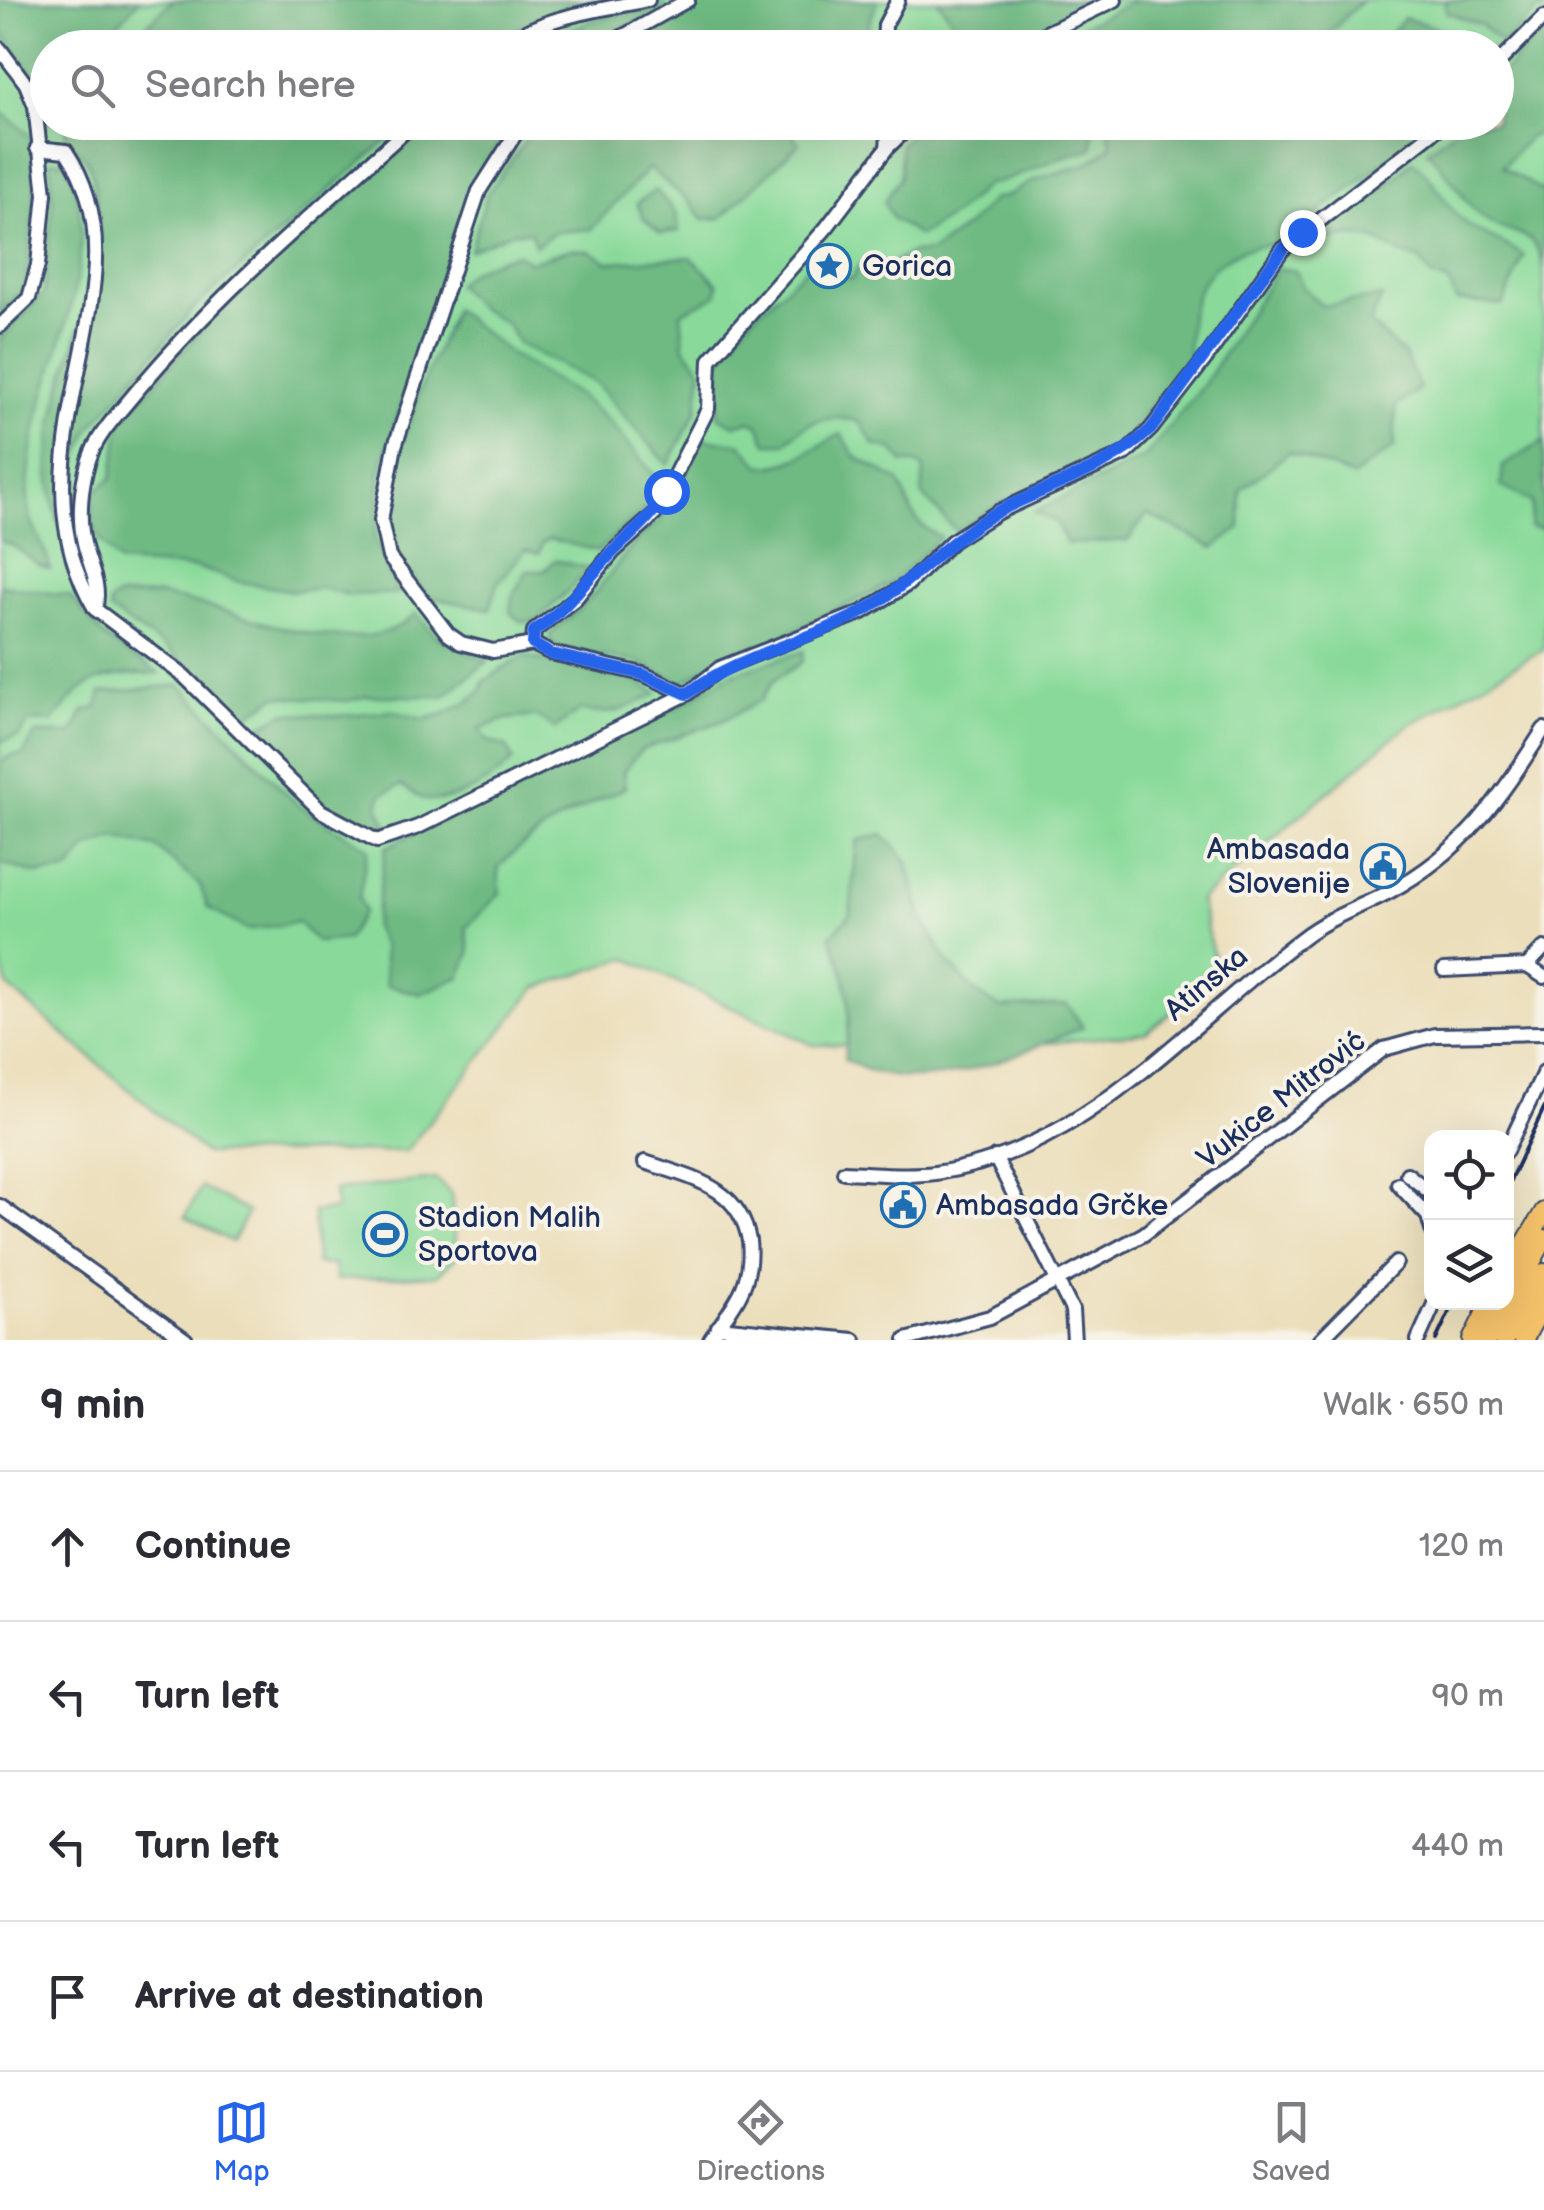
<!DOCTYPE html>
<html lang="en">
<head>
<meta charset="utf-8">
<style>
  :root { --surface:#fff; --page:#f7f7f7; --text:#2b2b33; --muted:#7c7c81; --line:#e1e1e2; --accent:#2563eb }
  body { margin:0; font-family:"Balsamiq Sans",sans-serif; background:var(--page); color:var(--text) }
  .controls { position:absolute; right:30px; bottom:30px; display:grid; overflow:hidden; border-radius:20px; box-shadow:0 10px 40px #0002 }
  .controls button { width:90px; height:90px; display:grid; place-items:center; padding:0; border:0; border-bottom:2px solid var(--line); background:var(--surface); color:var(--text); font:50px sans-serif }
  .stop { position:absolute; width:30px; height:30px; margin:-22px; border:8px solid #2563eb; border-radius:50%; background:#fff }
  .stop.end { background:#2563eb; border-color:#fff; box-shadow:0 2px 10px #0008 }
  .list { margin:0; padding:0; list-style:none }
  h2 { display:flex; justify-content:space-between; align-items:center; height:130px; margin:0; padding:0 40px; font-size:42px }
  h2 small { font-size:32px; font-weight:400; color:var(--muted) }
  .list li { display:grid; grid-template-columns:65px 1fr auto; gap:30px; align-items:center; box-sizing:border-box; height:150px; padding:0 40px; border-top:2px solid var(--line) }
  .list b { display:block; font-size:38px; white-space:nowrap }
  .list em { font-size:32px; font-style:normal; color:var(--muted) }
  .icon { flex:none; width:55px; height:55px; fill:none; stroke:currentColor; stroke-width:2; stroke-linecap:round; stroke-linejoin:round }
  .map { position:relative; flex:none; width:1544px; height:1340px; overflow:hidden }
  .search { position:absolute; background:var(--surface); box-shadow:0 10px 40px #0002; left:30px; right:30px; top:30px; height:110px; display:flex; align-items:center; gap:25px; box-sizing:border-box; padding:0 35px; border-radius:55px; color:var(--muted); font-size:38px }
  .sheet { height:730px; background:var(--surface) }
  nav { display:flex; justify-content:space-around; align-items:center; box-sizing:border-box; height:140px; border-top:2px solid var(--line); background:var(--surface); font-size:28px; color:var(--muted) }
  nav a { display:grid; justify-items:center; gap:5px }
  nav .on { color:var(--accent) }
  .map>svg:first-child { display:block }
</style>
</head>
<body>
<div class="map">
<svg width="1544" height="1340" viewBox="0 0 1544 1340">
  <rect width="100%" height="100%" fill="#f7f3e8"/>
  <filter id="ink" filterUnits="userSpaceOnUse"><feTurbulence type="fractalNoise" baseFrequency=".01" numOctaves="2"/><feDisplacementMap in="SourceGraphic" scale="20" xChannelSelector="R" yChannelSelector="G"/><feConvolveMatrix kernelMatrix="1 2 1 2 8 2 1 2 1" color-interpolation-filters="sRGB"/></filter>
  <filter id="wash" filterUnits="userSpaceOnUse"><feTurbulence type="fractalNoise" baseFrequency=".0048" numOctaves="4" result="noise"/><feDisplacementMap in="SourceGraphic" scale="40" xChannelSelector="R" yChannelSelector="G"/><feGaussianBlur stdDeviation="2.25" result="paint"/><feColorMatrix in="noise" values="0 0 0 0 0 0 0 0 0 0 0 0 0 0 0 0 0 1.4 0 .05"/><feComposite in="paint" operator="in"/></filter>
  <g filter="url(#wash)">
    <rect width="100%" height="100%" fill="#ebdeba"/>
    <g fill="#89da9a" stroke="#52847c" stroke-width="2.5" fill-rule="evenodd">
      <path d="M0,0H1544V649L1404,728L1200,900L1218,975L1145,1033L1029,1045H813L626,958L536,988L406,1151L205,1154L8,987L0,958ZM48,48H1496V122H48Z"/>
      <polygon points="436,1179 451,1194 457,1257 437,1275 336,1280 334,1265 316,1264 313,1212 336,1209 334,1190"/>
      <polygon points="201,1187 248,1212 232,1242 185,1217"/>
    </g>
    <g fill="#6eba82" stroke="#447470" stroke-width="2.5">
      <polygon points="0,0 139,0 97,47 48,48 47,88 42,89 0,29"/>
      <polygon points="173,0 607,0 514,29 493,47 123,48"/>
      <polygon points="703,0 727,2 878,0 866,32 850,47 628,47"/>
      <path d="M937,0H1098L998,47H947C961,29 951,16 937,0Z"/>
      <polygon points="1136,0 1362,0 1316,47 1039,47"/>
      <polygon points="1446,0 1541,0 1543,6 1503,45 1481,25 1446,12"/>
      <polygon points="667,6 587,47 521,48 592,21"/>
      <polygon points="1404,18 1478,40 1484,47 1379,47"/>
      <path d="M1544,28V131L1528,138L1502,167L1544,192V267C1533,225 1517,240 1488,221C1462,203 1450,172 1427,151L1462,123L1496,122L1497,79Z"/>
      <polygon points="0,111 32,137 35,201 26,288 0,313"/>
      <path d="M432,122L511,123L475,180L381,468L375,540L398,593L349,595L321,588L293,591L236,581L199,568L120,563C96,539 88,525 94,492L112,478L121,422L211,319Z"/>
      <path d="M66,123H407L195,307L90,429L78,458L75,488L73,527L79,558L72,559C59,524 47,494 49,455C55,365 109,290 96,198C94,186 94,172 87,161C82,153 72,146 66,139Z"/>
      <polygon points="538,123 786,123 799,144 721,218 703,219 690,202 649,168 591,229 555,232 535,246 531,232 513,232 470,250 487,194"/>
      <path d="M924,123H1093L1092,149C1054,155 1017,181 987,184L957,212L919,236L893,219L884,202L900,177L901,143Z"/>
      <path d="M1115,123H1435L1278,244C1208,247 1184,294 1189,359L1117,449L999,504L957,532L922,494L924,468L917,463H903L894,450L874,445L860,422C831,413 806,420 785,443H767L759,425L749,421L734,425L718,416L720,361L745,324L809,266L852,279L858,266L871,256L884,267L911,253L931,252L967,226L993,199C1011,197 1014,191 1029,183C1059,167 1082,175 1112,145L1108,133Z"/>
      <path d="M50,161H65C113,262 39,364 30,466C28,483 26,503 31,519C36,537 48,550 50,569C29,564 22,545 0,541V340L44,293L52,207Z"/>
      <path d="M1412,161C1432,174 1440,197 1457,215C1476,235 1501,239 1524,256L1503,305L1456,301L1449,282L1432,277L1418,258C1398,257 1391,246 1373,239C1349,231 1321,243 1298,249L1382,190Z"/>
      <polygon points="656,190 676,213 679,231 660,233 643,218 637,203"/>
      <path d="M571,249L589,251L609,262L691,257L718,284L717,295L681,313L684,346L702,370L697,410L668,465L596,383L519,344L507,324L479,308L456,284C473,267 495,259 518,254L530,262Z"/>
      <polygon points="1278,268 1296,271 1303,287 1322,306 1382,297 1370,323 1405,356 1420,388 1396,406 1394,447 1353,476 1289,452 1241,490 1240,528 1214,548 1147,514 1128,540 1067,544 1056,522 1035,512 1146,456 1206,381"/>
      <path d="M454,309L512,355L578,395L609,422L660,482L644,510L598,551L550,539L542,543L539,554L525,550L497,584L490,609L428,597C418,584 401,569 395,554C368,488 430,372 454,309Z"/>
      <path d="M841,434L856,457L899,481C911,507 911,525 941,537L891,584L769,643L731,653L681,683L638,662L559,649L550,642V634L589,600L641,535L661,521L703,439L741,444L761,466C793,467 813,448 841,434Z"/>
      <polygon points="1544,441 1544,529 1530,527 1532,502 1501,486 1503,466"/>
      <path d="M555,560L591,569L536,621L522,622L511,614C508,598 519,585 527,571H544Z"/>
      <path d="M0,585L70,596L106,639L159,673C102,676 89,673 53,721L29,722L19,736L0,742Z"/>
      <path d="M157,595C226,603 359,673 416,613L438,638L488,661L444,696H368L347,701L277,696L243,718L168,649L110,611L109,603L117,597Z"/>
      <path d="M804,651L802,662L773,681L761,700L722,721L641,750L623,772L625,788C578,809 533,830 498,868L500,893L466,928L470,953L460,977L420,994L386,985L383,946L374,927L386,847L674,708L731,674Z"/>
      <path d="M523,656L633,679L657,693C629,708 612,718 580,710L555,729L536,716L506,719L479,729L488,741L507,747L513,760C495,780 457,803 428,800C419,799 409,790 401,785L381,795L379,808L387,825C332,832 285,767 249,732L285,713L337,716L392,711L423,719L441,715L468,702L481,691L484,681Z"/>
      <polygon points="180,685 298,805 368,848 359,898 364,911 347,939 317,942 298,922 248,930 208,908 200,885 156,847 115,837 87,847 69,871 36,874 0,863 0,763 11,755 23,755 35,734 72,734 84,711 97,708 101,693"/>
      <path d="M883,834L907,860L922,918L946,960L976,992L1000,1008L1067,1004L1083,1027C1009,1057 921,1105 844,1059C853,1009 850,982 830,936L850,915L857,841Z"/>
    </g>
  </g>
  <g filter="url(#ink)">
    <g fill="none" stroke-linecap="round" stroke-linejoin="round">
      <defs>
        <g id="minor">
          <path d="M501,48C537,16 602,10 648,0"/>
          <polyline points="602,48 688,0"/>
          <polyline points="884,48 885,25 898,0"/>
          <polyline points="1015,48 1115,0"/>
          <polyline points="0,49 26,84 35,106 45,194 38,265 29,298 0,326"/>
          <polyline points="1496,65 1544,17"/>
          <path d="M415,122C319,209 219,292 136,392C119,413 97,434 89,460C81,485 78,517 84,543C89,566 102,586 95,609L184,676L321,811L377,841L418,827L687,694L720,668L863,612L908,584L952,541L998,512L1126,453L1151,429L1206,358L1282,250L1446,122"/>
          <polyline points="523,122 479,191 395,446 381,520 389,557 448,634 461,643 493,651 533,644 534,631 575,599 613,552 655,514 708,409 710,360 827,227 887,148 914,122"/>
          <path d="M37,148L66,151C156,284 0,448 95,609"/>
          <polyline points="887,148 889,122"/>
          <polyline points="533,644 551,653 643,674 687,694"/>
          <polyline points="1544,948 1527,966 1544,977"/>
          <polyline points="1444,970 1527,966"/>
          <polyline points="1506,1151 1544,1072"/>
          <polyline points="995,1157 1072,1310 1074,1340"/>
          <path d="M645,1162C691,1178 740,1186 749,1241C751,1259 748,1279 740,1294C732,1310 720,1324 710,1340"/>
          <path d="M844,1172C874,1173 905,1177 935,1173C1086,1152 1187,1024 1302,938C1328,918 1360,907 1389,892C1465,851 1499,799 1544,729"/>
          <polyline points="1407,1174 1432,1194"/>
          <polyline points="1398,1184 1428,1216 1432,1230"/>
          <polyline points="0,1206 186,1340"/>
          <polyline points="718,1327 854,1340"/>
          <polyline points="906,1340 990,1317 1144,1234 1384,1049 1435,1035 1544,1033"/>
          <polyline points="1320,1340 1396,1263"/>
          <polyline points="1418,1340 1435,1302"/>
        </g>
        <g id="major">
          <polyline points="1506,1276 1544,1212"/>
          <polyline points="1472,1340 1491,1302"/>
          <polyline points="1487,1340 1544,1239"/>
          <polyline points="1504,1340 1544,1273"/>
          <polyline points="1523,1340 1544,1302"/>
        </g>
      </defs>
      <use href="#minor" stroke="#3a496c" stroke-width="18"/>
      <use href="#major" stroke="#3a496c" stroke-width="22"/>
      <use href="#minor" stroke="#fff" stroke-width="12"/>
      <use href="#major" stroke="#f4c16b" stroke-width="18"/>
      <g stroke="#1b2f5e" stroke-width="4">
        <polyline points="1506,1189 1544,1108"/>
        <polyline points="1436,1340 1454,1302"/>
      </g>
    </g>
  </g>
  <g fill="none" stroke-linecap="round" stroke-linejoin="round" filter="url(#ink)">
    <path stroke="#2563eb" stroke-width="12" d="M666,491C652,520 630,534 608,557C583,584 566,610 534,631L533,644L551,654L642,674L687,694C740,653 809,643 867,609C916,580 952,535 1003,509C1053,484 1110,468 1151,429L1282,250L1302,232"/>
  </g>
  <defs>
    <symbol id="sight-ring" viewBox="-11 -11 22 22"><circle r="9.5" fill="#f7f3e8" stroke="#1f6fb2" stroke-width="1.5"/><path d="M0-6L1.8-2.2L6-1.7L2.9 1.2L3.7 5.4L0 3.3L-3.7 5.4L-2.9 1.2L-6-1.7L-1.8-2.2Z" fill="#1f6fb2"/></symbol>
    <symbol id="civic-ring" viewBox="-11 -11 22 22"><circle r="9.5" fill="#f7f3e8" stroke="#1f6fb2" stroke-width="1.5"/><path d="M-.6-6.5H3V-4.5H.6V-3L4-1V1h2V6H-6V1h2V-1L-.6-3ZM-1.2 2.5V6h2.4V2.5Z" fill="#1f6fb2"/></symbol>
    <symbol id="stadium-ring" viewBox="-11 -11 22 22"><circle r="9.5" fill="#f7f3e8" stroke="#1f6fb2" stroke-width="1.5"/><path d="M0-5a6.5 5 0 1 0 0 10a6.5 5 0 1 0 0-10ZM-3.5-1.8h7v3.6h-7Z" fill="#1f6fb2"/></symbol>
  </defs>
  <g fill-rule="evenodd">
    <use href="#sight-ring" x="804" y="241" width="50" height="50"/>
    <use href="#civic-ring" x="1358" y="841" width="50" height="50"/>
    <use href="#civic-ring" x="878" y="1180" width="50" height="50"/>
    <use href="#stadium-ring" x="360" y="1209" width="50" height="50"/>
  </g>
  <g text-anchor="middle" stroke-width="8" stroke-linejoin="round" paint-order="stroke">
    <g font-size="30" fill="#1b2f5e" stroke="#f7f3e8" text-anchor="start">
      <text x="862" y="276">Gorica</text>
      <text x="1350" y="859" text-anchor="end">Ambasada<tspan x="1350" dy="34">Slovenije</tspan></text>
      <text x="936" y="1215">Ambasada Grčke</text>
      <text x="418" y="1227">Stadion Malih<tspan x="418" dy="34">Sportova</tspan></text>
    </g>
    <g font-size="30" fill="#1b2f5e" stroke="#f7f3e8">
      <text transform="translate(1206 983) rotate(-40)" y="10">Atinska</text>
      <text transform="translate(1281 1099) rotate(-38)" y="10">Vukice Mitrović</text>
    </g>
  </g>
</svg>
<div class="controls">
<button><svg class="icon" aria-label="locate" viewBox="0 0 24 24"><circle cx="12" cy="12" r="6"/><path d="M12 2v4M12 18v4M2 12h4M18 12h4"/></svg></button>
<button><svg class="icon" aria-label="layers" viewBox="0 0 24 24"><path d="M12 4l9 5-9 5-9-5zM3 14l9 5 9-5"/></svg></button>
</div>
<div class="stop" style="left:666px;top:491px"></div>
<div class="stop end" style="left:1302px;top:232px"></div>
<div class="search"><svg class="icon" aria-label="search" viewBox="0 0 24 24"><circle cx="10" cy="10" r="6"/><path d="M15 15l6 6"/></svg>Search here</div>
</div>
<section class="sheet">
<h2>9 min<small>Walk · 650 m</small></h2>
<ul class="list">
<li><svg class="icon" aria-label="ahead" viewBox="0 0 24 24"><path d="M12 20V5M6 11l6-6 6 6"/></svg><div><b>Continue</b></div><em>120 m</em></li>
<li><svg class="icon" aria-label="left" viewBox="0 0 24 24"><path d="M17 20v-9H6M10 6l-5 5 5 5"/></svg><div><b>Turn left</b></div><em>90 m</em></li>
<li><svg class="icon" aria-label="left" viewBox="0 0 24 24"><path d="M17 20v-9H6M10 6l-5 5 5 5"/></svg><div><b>Turn left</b></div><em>440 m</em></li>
<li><svg class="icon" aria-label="arrive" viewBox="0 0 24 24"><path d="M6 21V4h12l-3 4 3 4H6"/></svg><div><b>Arrive at destination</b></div></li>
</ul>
</section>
<nav>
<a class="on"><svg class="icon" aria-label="map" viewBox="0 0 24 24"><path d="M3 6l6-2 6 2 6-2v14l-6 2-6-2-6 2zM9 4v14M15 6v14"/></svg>Map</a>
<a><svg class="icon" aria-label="directions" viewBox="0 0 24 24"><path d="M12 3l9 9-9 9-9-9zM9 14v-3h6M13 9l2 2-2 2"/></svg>Directions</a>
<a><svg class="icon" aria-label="saved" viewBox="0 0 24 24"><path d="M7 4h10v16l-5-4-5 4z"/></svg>Saved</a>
</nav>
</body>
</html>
